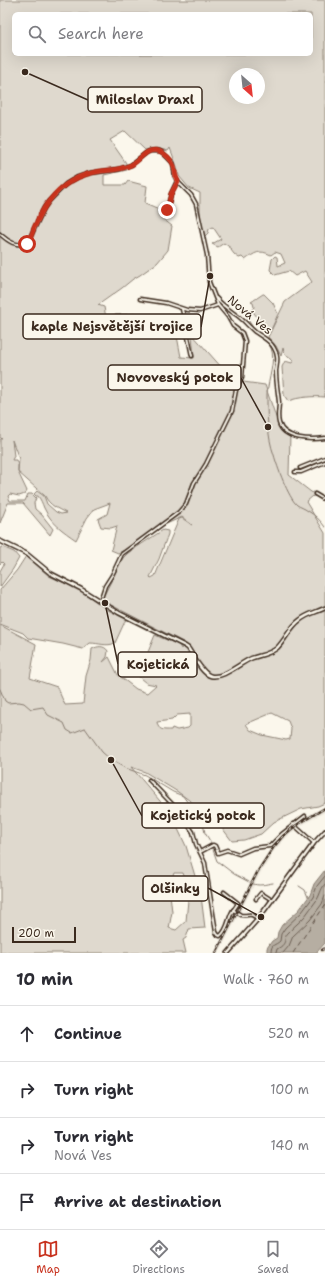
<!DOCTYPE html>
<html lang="en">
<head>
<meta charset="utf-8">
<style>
  :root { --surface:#fff; --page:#f2f2f3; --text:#2b2b33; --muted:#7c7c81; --line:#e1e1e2; --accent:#c8321e }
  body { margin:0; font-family:"Shantell Sans",sans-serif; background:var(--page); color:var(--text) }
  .compass { position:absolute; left:229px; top:68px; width:36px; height:36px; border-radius:50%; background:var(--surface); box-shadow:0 4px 16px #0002; rotate:153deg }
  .scale { position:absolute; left:12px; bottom:10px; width:64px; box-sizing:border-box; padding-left:4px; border:2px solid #3b2a1e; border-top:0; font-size:11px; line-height:14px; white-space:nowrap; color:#3b2a1e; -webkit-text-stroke:3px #fbf7ec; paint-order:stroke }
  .stop { position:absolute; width:12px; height:12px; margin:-9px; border:3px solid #c8321e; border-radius:50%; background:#fff }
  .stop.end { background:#c8321e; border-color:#fff; box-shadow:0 1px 4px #0008 }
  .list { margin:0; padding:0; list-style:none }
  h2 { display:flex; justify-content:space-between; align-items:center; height:52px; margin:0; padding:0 16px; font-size:17px }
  h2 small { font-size:13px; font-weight:400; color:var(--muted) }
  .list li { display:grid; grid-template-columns:26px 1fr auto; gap:12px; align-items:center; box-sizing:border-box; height:56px; padding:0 16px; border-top:1px solid var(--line) }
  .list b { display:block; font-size:15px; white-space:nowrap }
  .list p { margin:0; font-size:13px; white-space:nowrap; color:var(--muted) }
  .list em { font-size:13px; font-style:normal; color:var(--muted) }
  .icon { flex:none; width:22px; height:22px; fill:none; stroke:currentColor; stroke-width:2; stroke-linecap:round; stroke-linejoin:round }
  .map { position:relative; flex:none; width:325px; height:953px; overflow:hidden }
  .search { position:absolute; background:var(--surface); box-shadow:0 4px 16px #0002; left:12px; right:12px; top:12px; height:44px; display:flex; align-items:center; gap:10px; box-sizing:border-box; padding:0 14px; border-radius:6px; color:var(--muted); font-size:15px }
  .sheet { height:276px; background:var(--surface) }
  nav { display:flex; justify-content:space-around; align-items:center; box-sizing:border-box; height:56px; border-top:1px solid var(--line); background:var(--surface); font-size:11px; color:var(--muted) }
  nav a { display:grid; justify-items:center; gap:2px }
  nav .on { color:var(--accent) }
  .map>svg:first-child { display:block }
</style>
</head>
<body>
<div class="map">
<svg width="325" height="953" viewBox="0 0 325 953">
  <rect width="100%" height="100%" fill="#fbf7ec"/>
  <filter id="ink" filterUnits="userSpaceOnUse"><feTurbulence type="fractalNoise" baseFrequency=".025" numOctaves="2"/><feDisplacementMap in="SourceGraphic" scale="8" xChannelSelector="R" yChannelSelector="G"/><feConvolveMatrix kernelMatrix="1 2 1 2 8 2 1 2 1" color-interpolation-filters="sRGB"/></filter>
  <g filter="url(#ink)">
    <polygon fill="#ede8dd" points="325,806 325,812 297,828 284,840 275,850 271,855 271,859 261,872 219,953 214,953 257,870 271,847 281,836 301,819"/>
    <g fill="#dfd9ce" stroke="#8d8276" fill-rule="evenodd">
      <path d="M0,0H325V397C313,396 299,397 288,401L284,395L282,367L285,361L292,363L294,360L285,354L283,348L281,356L276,346L268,337L285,302L312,282L305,271L295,276L289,271L275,275L270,270L272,259L275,256L277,257L278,266L285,263L281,254L275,252L271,255C259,249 255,253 245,260L242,257L239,258L234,254L231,250L232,249L224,243L218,247L212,244L221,239L213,227L209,229L208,233L205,236L203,235L199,216L200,215V193L189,188L179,176L176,164L170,148L168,151L156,148L145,150L125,131L110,140L126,163L127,170L104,175V185H125L128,181L147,186L145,203L159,209L163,219L172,226L168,250L157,263L140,275L133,279L122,288L98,305L104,307L106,318L113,315L137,314L149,324L155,321L152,326L176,331L181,357L194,358L192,334L223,369L224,385L236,381L265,385L280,429L290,434L289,475L311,492L322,498L313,496L306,502L325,533V803L318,806L301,809L274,822L261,834L244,840L232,841L216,820L178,792L145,772L131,767L171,814L186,846L201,896L205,928L189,929L186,938L183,940L186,953H0V625L36,644L30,678L57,687L65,705L83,704L86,676L91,660L92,649C98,646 104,645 108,651L107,657L103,662L109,657L118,675L136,689L147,693L156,685L146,683L140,678L139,674L155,635C163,639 171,641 179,645L181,649L185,643L113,606L105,602L103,597L123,558L128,553L163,530L168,531V534L159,559L150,577L151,578L155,576L179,519L182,518L192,525L182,517L153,530L127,549L118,553L111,550L117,526L111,528L101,527L98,519L107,514L110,503L94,509L87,518L76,540C63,531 51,523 44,508C42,503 41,500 38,496H36L34,494L37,491L44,496L47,504L56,512L61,514L66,513C58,509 49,505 45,496L18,472L19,459L12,440L14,456L12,460H16L18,465V472L27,491L25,494L19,496L10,494L8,496L10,501H25L28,494H32L36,498L34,503L35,509L42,515L53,529L50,535L23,503H8L0,523V439H2L0,437ZM14,14H311V54H14ZM235,74H259V98H235ZM272,713L288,721L291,729L290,739L286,740L262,735L250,730L246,724ZM190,714V726L188,728L177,730L172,728L171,730C164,730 158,731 157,722L172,720L177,715ZM174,873H183L189,890L186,921L176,930L169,928L172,912L169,885Z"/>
      <polygon points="263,294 264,294 273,303 278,314 271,330 269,331 264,327 252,310 254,307 253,303 251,302"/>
      <polygon points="2,547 14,552 19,558 13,569 0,587 0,571 4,564 2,562 0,564 0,548"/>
      <path d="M26,556L49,576L80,590L106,609L126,619L115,643C107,647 99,643 90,643L83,649L63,644L28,638L23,633L0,624V590L17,570Z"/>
    </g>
    <polygon fill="#b6aea2" stroke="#85796d" points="325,870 325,943 316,953 267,953 267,948 272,941 277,938 278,932 282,925 299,910 310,895 314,884"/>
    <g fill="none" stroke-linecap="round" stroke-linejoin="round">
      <g stroke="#6c5f53" stroke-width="1">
        <path d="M271,953C271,943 275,946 280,941L281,934L285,928L302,912L313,897L317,886L325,876"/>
        <path d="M276,953L277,949C289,943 282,938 289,932C294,926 300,922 305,916C309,911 312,906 316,901C320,896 320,890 325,884"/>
        <polyline points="283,953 289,946 293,936 310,920 322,904 325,896"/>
      </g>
      <g stroke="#85796d" stroke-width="1">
        <polyline points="240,307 243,312"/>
        <path d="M246,317L254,329L255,334C260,338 268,342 271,348C276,360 268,380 267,394C267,413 267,436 274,455C277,466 288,497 297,505C300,507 304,508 308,511C315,515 320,520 325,527"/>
        <polyline points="0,689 5,701 8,703 19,702 24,703 31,709 43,707 48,715 64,723 67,730 72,733 85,728 102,752 111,760 125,768 145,775 173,792 183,796 188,803 192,812 201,820 203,824 205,833 212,844"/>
        <polyline points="212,847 217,861 234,874 249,882"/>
        <path d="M251,883C259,887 265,884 273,883"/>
        <polyline points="299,886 305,890 308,897"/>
      </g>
      <polyline stroke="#605246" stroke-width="1" stroke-dasharray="5 4" stroke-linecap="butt" points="293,953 325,905"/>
      <defs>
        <g id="street">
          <polyline points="167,210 171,194 177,181"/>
          <path d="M0,234C9,242 15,246 27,244L44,208L49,201L66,184L78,177L90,173L119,169L131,165L146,153L150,151H160L163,153L173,163L175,177L178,182L191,195L196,204L207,255L209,282L218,305L228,317L233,326L242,333L245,341L242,377L236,390L232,411L206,464L194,483L186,504L179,512L122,554L112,575L105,586L100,601"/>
          <path d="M216,298C222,305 228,309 235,314C243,319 248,326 255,332C262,337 270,340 274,348C279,356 277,363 276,371C276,382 278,392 279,402C279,409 277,416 279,423C284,440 311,440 325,438"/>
          <polyline points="140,299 166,303 187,310 200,311 218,305"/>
          <polyline points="182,309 192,356"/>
          <polyline points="300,468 325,458"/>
          <polyline points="295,472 301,472 325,462"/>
          <polyline points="315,494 325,500"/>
          <path d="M149,780L178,810L193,832L196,844L205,863L206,870L216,932L218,935L220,936C228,930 228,919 232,912C234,909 236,907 238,903L224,892"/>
          <polyline points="293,824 314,843"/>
          <polyline points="200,852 213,845 215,846 218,853 227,850 239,854 253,848 270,846 282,834 305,816"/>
          <polyline points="256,899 261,893 272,900"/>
          <path d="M233,910L241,915C250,916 250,912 258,919"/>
        </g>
        <g id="secondary">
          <path d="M0,541L27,554L50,573L81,589L119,613L185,646L188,648C193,655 202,674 211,676C223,679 240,663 252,658C261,655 270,654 277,648C286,639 290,627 300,620C307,614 317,612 325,608"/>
          <polyline points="228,953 258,919 314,843 325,831"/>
        </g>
      </defs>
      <use href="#street" stroke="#3b2a1e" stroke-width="5"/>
      <use href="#secondary" stroke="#3b2a1e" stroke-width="5.5"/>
      <use href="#street" stroke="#fbf7ec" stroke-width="2"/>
      <use href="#secondary" stroke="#fbf7ec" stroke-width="2.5"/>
      <defs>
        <g id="rail">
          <polyline points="322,950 325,948"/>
          <polyline points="216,953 258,871 273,848 282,837 295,826 325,808"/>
        </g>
      </defs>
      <use href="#rail" stroke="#3b2a1e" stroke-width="2.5"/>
      <use href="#rail" stroke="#fbf7ec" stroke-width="1" stroke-dasharray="3" stroke-linecap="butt"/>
    </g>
  </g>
  <g fill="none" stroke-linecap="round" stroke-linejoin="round" filter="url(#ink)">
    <path stroke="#c8321e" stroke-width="5" d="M27,244C31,239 32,233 34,228C38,219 43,208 49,201C62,184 80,174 101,171C111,170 121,170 131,165C141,160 146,147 159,151C165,153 172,160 174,166C175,171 175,176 178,181L171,194L167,210"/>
  </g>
  <g text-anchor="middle" stroke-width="3" stroke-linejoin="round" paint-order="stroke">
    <g font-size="12" fill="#3b2a1e" stroke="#fbf7ec">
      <text transform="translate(250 315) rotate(39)" y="4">Nová Ves</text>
    </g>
  </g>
  <path fill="none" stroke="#3b2a1e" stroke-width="1.5" d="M25 72L88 100M210 276L201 327M268 427L241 378M105 603L118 664M111 760L142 816M261 917L208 888"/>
  <g fill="#3b2a1e" stroke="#fbf7ec" stroke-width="1.5">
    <circle cx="25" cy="72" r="4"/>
    <circle cx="210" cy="276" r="4"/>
    <circle cx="268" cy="427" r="4"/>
    <circle cx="105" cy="603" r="4"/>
    <circle cx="111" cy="760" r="4"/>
    <circle cx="261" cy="917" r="4"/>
  </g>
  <g fill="#fbf7ec" stroke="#3b2a1e" stroke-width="1.5">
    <rect x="88" y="87" width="114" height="25" rx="4"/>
    <rect x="23" y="314" width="178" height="25" rx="4"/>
    <rect x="108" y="365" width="133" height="25" rx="4"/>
    <rect x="118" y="652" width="79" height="25" rx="4"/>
    <rect x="142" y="803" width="122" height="25" rx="4"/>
    <rect x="143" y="876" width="65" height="25" rx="4"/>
  </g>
  <g font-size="13" text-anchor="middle" font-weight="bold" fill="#3b2a1e">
    <text x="145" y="104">Miloslav Draxl</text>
    <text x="112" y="331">kaple Nejsvětější trojice</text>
    <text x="175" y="382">Novoveský potok</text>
    <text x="158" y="669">Kojetická</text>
    <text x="203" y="820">Kojetický potok</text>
    <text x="175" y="893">Olšinky</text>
  </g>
</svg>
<svg class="compass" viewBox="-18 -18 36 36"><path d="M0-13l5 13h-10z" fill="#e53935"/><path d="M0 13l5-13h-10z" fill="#7c7c81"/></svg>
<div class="scale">200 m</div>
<div class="stop" style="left:27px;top:244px"></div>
<div class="stop end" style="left:167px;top:210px"></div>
<div class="search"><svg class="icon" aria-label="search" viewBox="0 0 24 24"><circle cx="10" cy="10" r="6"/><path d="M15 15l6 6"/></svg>Search here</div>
</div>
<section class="sheet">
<h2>10 min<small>Walk · 760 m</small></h2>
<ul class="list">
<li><svg class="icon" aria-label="ahead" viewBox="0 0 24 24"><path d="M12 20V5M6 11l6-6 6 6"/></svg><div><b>Continue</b></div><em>520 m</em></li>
<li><svg class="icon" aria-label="right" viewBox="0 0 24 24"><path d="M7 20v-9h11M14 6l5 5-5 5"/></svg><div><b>Turn right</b></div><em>100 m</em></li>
<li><svg class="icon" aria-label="right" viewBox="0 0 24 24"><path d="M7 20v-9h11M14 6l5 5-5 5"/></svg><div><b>Turn right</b><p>Nová Ves</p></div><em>140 m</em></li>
<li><svg class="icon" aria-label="arrive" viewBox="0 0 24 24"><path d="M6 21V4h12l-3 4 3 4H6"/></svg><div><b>Arrive at destination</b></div></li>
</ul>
</section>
<nav>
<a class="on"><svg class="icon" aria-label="map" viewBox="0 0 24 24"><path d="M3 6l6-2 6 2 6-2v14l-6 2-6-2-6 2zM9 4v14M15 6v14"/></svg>Map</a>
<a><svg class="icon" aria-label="directions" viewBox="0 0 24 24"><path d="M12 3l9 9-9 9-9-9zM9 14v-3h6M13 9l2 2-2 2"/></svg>Directions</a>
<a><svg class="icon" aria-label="saved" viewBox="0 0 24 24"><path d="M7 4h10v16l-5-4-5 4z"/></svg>Saved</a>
</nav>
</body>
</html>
